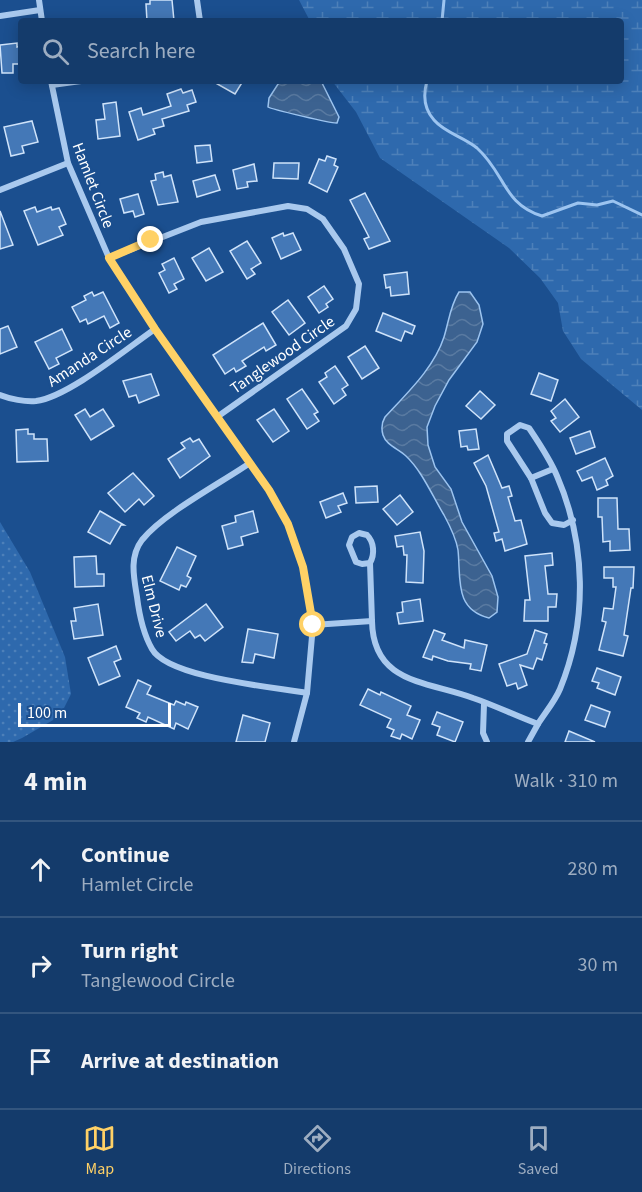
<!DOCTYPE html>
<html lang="en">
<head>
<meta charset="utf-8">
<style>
  :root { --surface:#143b6b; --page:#1d4271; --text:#f1f3f6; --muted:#9dadc1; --line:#33557e; --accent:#ffd166 }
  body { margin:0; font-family:"Source Sans 3",sans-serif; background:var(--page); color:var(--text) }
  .scale { position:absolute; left:18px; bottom:15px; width:153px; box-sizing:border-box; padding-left:6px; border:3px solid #fff; border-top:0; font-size:16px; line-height:21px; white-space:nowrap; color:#fff; -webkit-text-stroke:4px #1b4f8f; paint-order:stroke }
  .stop { position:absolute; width:18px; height:18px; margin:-14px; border:4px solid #ffd166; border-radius:50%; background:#fff }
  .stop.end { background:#ffd166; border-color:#fff; box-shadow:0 2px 6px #0008 }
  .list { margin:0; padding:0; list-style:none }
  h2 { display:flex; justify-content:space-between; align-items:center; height:78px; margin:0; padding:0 24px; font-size:26px }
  h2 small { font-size:20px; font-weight:400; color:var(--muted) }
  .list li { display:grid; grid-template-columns:39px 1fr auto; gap:18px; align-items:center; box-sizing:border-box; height:96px; padding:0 24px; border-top:2px solid var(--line) }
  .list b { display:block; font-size:22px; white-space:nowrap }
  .list p { margin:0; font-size:20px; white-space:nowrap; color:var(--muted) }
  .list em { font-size:20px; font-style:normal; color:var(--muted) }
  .icon { flex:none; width:33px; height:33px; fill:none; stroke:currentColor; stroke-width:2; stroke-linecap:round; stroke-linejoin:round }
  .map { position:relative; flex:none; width:642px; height:742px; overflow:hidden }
  .search { position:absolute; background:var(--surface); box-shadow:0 3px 15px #0003; left:18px; right:18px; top:18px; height:66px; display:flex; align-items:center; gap:15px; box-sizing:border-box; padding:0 21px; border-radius:6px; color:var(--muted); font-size:22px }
  .sheet { height:366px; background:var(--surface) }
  nav { display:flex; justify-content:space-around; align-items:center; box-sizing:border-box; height:84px; border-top:2px solid var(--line); background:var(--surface); font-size:16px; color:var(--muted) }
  nav a { display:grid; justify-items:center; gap:3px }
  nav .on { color:var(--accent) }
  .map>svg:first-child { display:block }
</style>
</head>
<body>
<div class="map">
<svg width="642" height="742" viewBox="0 0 642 742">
  <defs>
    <pattern id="grass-dots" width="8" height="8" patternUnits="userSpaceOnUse" patternTransform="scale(1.5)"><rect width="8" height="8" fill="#2e69ad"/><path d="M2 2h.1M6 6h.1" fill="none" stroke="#4d80b9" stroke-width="1.8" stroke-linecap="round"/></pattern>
    <pattern id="wetland-marsh" width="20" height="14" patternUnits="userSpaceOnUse" patternTransform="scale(1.5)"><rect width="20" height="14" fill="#2e69ad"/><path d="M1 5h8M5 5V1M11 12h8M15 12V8" fill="none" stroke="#4d80b9"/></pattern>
    <pattern id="water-waves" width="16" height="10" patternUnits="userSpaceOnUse" patternTransform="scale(1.5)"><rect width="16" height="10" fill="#3c6290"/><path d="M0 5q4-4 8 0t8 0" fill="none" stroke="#597aa1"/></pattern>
  </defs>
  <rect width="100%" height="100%" fill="#1b4f8f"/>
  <polygon fill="url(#grass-dots)" points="0,522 30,572 65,657 71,694 60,716 22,738 13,742 0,742"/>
  <polygon fill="url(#wetland-marsh)" points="299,0 642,0 642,410 581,359 563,331 558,303 540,278 509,248 380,158 356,112 332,81 621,81 621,21 310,21"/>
  <g fill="url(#water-waves)" stroke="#9cc4f0" stroke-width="1.5">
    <path d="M280,81H321L339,117L337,123C333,124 271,109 268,107L269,98Z"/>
    <path d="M459,292H470L479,305L483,324L477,342L449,380L435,406L427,427L428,445L435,467L451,489L462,522L492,576L498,597L497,612L489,618C454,609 461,579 458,550C456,538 450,526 444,515C433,497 422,471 406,456C399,449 386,445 383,435C381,428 382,422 385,417C407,393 434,368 444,337C449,321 450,306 459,292Z"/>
  </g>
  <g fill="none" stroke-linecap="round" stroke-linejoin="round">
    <g stroke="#9cc4f0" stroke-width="3">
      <polyline points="442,21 444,0"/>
      <path d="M427,81C423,95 424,109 434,120C445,133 464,137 477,148C505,173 503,204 542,216L578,203L597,205L613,201L642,215"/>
    </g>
  </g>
  <g fill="#4478b7" stroke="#cfe3fa" stroke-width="1.5">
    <polygon points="150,0 172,0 174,21 147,21 146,4 150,4"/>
    <polygon points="17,43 17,47 21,46 21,64 13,64 13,73 2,73 0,45"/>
    <polygon points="212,81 243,81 235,94"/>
    <polygon points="181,89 183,93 192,90 196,102 187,105 189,111 162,119 164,126 153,129 155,134 138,140 129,112 141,108 143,115 171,106 167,94"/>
    <polygon points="116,102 120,136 98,139 96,120 105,119 103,104"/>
    <polygon points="32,121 38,142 22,146 24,153 11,156 4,127"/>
    <polygon points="210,145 212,161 197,163 195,146"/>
    <polygon points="327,156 336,159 334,165 338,167 327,192 309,183 319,159 325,161"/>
    <polygon points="274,163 299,163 298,179 273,178"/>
    <polygon points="254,164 257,181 247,182 248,187 237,189 233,170"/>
    <polygon points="163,172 164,177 171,175 178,202 158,205 151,181 156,180 155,174"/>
    <polygon points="215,175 220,190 197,197 193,181"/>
    <polygon points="365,193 390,241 369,249 364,239 369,237 350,200"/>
    <polygon points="138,194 144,214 135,217 133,211 124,213 120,199"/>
    <polygon points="35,207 37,212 51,207 52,210 59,208 66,224 59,227 63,235 38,245 24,211"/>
    <polygon points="0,211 13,245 0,249"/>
    <polygon points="283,233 284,236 293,233 301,250 281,259 272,238"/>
    <polygon points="247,241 261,263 251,269 255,274 247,279 230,251"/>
    <polygon points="209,248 223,272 206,281 192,258"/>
    <polygon points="174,258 184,279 174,284 177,289 169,293 159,273 165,270 162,264"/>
    <polygon points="407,272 409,294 391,296 390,287 386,288 384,275"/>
    <polygon points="324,286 333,299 326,304 328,307 319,313 308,297"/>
    <polygon points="92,292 94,296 103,292 119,323 110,328 104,316 88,324 86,319 80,322 72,307 86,300 84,296"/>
    <polygon points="288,300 305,323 289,335 272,312"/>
    <polygon points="383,313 415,326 412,334 405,331 401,341 376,331"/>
    <polygon points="263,323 276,345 266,351 264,347 242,361 246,366 236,372 234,368 225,374 213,355"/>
    <polygon points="8,326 17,347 0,354 0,329"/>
    <polygon points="62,329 72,350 56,358 59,364 49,369 35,342"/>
    <polygon points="365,346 379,368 362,379 348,357"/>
    <polygon points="335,366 348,385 342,389 346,395 334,404 319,382 327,377 325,373"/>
    <polygon points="539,373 558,380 551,401 531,394"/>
    <polygon points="151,374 159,395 139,403 136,395 129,397 123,381"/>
    <polygon points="302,389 318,412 314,414 319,421 307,429 287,399"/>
    <polygon points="480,391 495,405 481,419 466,406"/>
    <polygon points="565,399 579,417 560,432 551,421 556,418 551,411"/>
    <polygon points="85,409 90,417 103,409 114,426 91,440 75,415"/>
    <polygon points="274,409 289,431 273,442 257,420"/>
    <polygon points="28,429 28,434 34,434 34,439 47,439 48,461 17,462 16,430"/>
    <polygon points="476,429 479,449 468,450 467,446 461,447 459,431"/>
    <polygon points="590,431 595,447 576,454 570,438"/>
    <polygon points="190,438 193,442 199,439 210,456 180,478 168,459 185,448 181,443"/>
    <polygon points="488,455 502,488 509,486 512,496 508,497 515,521 521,520 527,544 505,551 502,539 496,541 494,533 499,532 486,486 474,463"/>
    <polygon points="605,458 613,476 606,480 608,485 597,490 592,477 582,481 577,471"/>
    <polygon points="133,473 154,496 144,505 139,499 125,512 108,493"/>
    <polygon points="377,486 378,502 356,503 355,487"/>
    <polygon points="343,493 347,503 338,506 341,512 326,518 320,502"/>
    <polygon points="400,495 413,512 397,525 383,509"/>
    <polygon points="598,498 617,498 618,529 629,529 630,550 610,551 610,541 603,542 602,517 598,517"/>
    <polygon points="100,511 124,525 121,525 110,544 88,532"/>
    <polygon points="253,511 258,532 241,537 243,545 228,549 222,526 236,522 235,516"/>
    <polygon points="420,532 424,551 423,583 406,582 407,555 404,555 403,546 397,547 395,536"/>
    <polygon points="177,547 196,556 187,576 191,578 186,587 181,585 179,590 160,581"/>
    <polygon points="552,553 553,565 545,566 548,594 557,594 556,607 548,607 548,621 524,621 525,600 530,600 525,556"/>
    <polygon points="96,556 97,574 104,574 104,586 75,587 74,557"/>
    <polygon points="604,567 634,567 633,588 631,588 624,635 628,636 623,656 599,650 606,622 602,621 604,608 613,609 616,587 613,587 613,578 604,578"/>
    <polygon points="420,599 423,621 399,624 397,613 403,612 402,602"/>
    <polygon points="98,604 103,635 74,639 71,621 76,621 74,608"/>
    <polygon points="206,604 223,627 205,641 200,635 195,638 190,631 176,641 169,632"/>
    <polygon points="248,629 278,634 274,658 255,654 253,663 242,662"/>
    <polygon points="434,630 445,634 442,640 464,648 465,640 487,645 481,671 470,669 471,664 448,661 433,656 432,660 423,657"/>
    <polygon points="535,630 547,634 544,643 547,644 542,660 537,658 533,669 520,665 527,685 518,689 516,683 507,686 499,664 527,654"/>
    <polygon points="116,646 121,659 114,662 120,676 99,685 88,658"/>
    <polygon points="597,668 621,677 615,695 597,688 599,683 592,681"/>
    <polygon points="138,680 151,686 147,694 174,705 176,701 185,705 186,702 198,707 188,729 176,723 174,729 148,717 146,722 137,718 140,713 126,707"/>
    <polygon points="368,689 380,695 381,692 411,706 407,715 420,720 412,739 402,734 400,739 391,736 394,730 387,727 391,719 360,705"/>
    <polygon points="591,705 610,712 605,727 585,720"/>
    <polygon points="437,712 463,722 455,742 437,735 440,727 432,724"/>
    <polygon points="243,715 270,723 265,742 236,742"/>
    <polygon points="569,731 595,742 565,742"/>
  </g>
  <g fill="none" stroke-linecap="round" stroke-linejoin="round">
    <g stroke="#a9c9ee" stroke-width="6">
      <polyline points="39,0 42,21"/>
      <polyline points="197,0 200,21"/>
      <polyline points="0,16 40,10"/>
      <polyline points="51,81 68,163 109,258 155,329 269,490 288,524 303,567 313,625 307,693 294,742"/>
      <polyline points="52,85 81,81"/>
      <polyline points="0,190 68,163"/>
      <polyline points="109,258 201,222 288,206 307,209 323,219 344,249 359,284 356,309 346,326 217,417"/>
      <path d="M0,395C10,399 25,402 36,401C68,397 126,349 155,329"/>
      <path d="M250,463C219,484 164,513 142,540C129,557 134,578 137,597C139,613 144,635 152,649C168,678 274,687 307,693"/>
      <polyline points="531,478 553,469"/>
      <path d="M359,533L367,535C374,542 375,554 370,563L362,564L356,562L349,545L352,537Z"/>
      <polyline points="370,563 372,621"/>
      <path d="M313,625L372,621C373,684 427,681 473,698C494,705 516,716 538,724C545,713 555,701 560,689C588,621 586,543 557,476C550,459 539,443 529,428L520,425L507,434V441L531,478L545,513L552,523L564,525L573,520"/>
      <polyline points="484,704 483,733 487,742"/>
      <polyline points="528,742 538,724"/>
    </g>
  </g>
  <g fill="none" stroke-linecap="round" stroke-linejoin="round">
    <polyline stroke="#ffd166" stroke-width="8" points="151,240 109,258 155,329 269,490 288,524 303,567 313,625"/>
  </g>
  <g text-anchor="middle" stroke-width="4.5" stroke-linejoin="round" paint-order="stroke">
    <g font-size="16" fill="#fff" stroke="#1b4f8f">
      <text transform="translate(94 185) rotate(69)" y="6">Hamlet Circle</text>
      <text transform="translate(282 354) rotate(-35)" y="6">Tanglewood Circle</text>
      <text transform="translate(89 356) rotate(-33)" y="6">Amanda Circle</text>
      <text transform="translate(155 606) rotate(76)" y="6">Elm Drive</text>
    </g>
  </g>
</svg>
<div class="scale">100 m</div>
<div class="stop" style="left:313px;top:625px"></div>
<div class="stop end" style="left:151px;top:240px"></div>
<div class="search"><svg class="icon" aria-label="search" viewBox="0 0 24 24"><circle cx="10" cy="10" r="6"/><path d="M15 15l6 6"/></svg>Search here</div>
</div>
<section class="sheet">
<h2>4 min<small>Walk · 310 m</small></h2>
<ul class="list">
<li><svg class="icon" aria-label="ahead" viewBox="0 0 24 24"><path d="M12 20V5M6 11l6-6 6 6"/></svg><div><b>Continue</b><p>Hamlet Circle</p></div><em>280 m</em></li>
<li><svg class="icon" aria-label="right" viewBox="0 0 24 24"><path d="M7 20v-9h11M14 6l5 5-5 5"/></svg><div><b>Turn right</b><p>Tanglewood Circle</p></div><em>30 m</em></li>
<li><svg class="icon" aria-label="arrive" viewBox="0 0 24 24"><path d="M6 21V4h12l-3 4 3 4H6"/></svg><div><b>Arrive at destination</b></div></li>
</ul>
</section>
<nav>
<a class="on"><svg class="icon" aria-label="map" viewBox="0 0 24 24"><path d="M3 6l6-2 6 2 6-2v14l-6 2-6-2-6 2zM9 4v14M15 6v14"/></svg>Map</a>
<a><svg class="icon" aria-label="directions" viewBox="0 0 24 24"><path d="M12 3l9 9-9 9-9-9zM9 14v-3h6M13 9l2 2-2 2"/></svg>Directions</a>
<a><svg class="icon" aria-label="saved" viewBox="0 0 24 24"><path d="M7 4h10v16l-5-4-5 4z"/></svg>Saved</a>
</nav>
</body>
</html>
